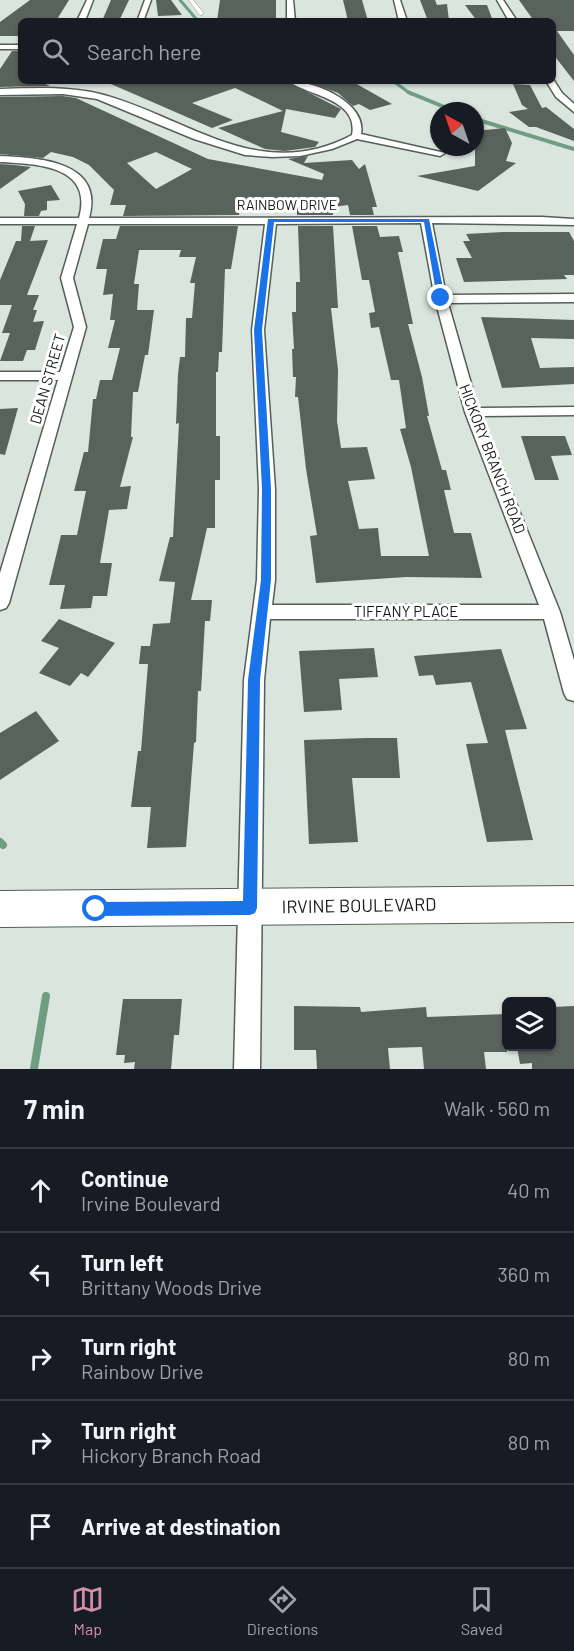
<!DOCTYPE html>
<html lang="en">
<head>
<meta charset="utf-8">
<style>
  :root { --surface:#171b24; --page:#242831; --text:#f1f3f6; --muted:#9ea1a6; --line:#363941; --accent:#d290a8 }
  body { margin:0; font-family:Barlow,sans-serif; background:var(--page); color:var(--text) }
  .controls { position:absolute; right:18px; bottom:18px; display:grid; overflow:hidden; border-radius:9px; box-shadow:0 2px 4px #0004 }
  .controls button { width:54px; height:54px; display:grid; place-items:center; padding:0; border:0; border-bottom:2px solid var(--line); background:var(--surface); color:var(--text); font:30px sans-serif }
  .compass { position:absolute; left:430px; top:102px; width:54px; height:54px; border-radius:50%; background:var(--surface); box-shadow:0 2px 4px #0004; rotate:320deg }
  .stop { position:absolute; width:18px; height:18px; margin:-14px; border:4px solid #1a73e8; border-radius:50%; background:#fff }
  .stop.end { background:#1a73e8; border-color:#fff; box-shadow:0 2px 6px #0008 }
  .list { margin:0; padding:0; list-style:none }
  h2 { display:flex; justify-content:space-between; align-items:center; height:78px; margin:0; padding:0 24px; font-size:26px }
  h2 small { font-size:20px; font-weight:400; color:var(--muted) }
  .list li { display:grid; grid-template-columns:39px 1fr auto; gap:18px; align-items:center; box-sizing:border-box; height:84px; padding:0 24px; border-top:2px solid var(--line) }
  .list b { display:block; font-size:22px; white-space:nowrap }
  .list p { margin:0; font-size:20px; white-space:nowrap; color:var(--muted) }
  .list em { font-size:20px; font-style:normal; color:var(--muted) }
  .icon { flex:none; width:33px; height:33px; fill:none; stroke:currentColor; stroke-width:2; stroke-linecap:round; stroke-linejoin:round }
  .map { position:relative; flex:none; width:574px; height:1069px; overflow:hidden }
  .search { position:absolute; background:var(--surface); box-shadow:0 2px 4px #0004; left:18px; right:18px; top:18px; height:66px; display:flex; align-items:center; gap:15px; box-sizing:border-box; padding:0 21px; border-radius:9px; color:var(--muted); font-size:22px }
  .sheet { height:498px; background:var(--surface) }
  nav { display:flex; justify-content:space-around; align-items:center; box-sizing:border-box; height:84px; border-top:2px solid var(--line); background:var(--surface); font-size:16px; color:var(--muted) }
  nav a { display:grid; justify-items:center; gap:3px }
  nav .on { color:var(--accent) }
  .map>svg:first-child { display:block }
</style>
</head>
<body>
<div class="map">
<svg width="574" height="1069" viewBox="0 0 574 1069">
  <rect width="100%" height="100%" fill="#d9e5dd"/>
  <g fill="none" stroke-linecap="round" stroke-linejoin="round">
    <g stroke="#6f9c83" stroke-width="3">
      <polyline points="180,0 198,21"/>
      <polyline points="393,81 411,94"/>
    </g>
    <g stroke="#6f9c83" stroke-width="4">
      <polyline points="408,92 454,111"/>
      <polyline points="475,119 574,149"/>
    </g>
    <g stroke="#6f9c83" stroke-width="8">
      <polyline points="0,842 3,845"/>
      <polyline points="34,1069 46,996"/>
    </g>
  </g>
  <g fill="#59635d" fill-rule="evenodd">
    <polygon points="30,0 69,0 56,21 21,21 21,36 0,36 0,22"/>
    <polygon points="111,0 129,0 119,21 102,21"/>
    <polygon points="156,0 171,0 182,15 158,16"/>
    <polygon points="220,0 276,0 276,21 217,21"/>
    <polygon points="343,0 362,0 368,21 348,21"/>
    <polygon points="420,0 435,0 437,5 447,4 449,21 428,21"/>
    <polygon points="519,0 574,0 574,31 557,31 574,55 574,81 553,54 553,21 534,21"/>
    <polygon points="465,5 487,5 493,21 477,21"/>
    <polygon points="12,51 21,51 21,81 39,81 50,86 0,87 0,69"/>
    <polygon points="104,81 286,81 341,109 335,118 286,109 281,132 319,142 315,147 285,151 265,149 218,128 283,111 235,88 192,103 233,120 212,128"/>
    <polygon points="305,81 355,83 392,104 370,110 359,104 353,106 338,93"/>
    <polygon points="513,84 530,85 542,108 546,107 574,129 574,141 536,127 529,127 509,112 528,109 522,105"/>
    <path d="M63,96L76,98L208,159L322,180L324,174L288,159L308,156L304,163L352,160L359,169L365,164L377,207H372L374,215H350L348,205L332,207L333,215H297V208L291,207L240,208L239,215L123,216L126,205H110L114,190L89,165L73,157L51,152L43,158L0,154V97ZM156,152L192,169L156,189L127,163Z"/>
    <polygon points="505,128 512,143 506,161 516,163 478,191 417,176 475,166 475,131"/>
    <polygon points="0,164 14,165 31,167 0,189"/>
    <polygon points="51,185 60,200 47,201 47,210 41,211 39,216 24,216 25,204 18,191"/>
    <polygon points="22,226 35,226 30,241 48,240 27,295 39,295 33,310 37,310 33,322 44,321 35,350 27,350 23,361 0,361 10,333 2,333 12,305 0,305 0,280 16,241 21,241"/>
    <polygon points="120,226 238,226 231,269 225,269 222,352 219,352 218,372 216,372 216,436 220,436 220,480 215,480 215,528 207,528 191,600 212,600 210,621 205,621 201,691 198,691 196,742 194,743 186,847 147,848 151,807 131,807 138,751 141,751 148,664 139,664 141,646 150,646 153,624 170,623 175,582 159,581 170,537 173,537 179,423 176,424 178,374 180,357 185,357 186,318 192,318 195,283 190,283 196,257 179,257 181,250 139,250 134,284 139,284 137,310 154,310 148,355 145,355 138,392 133,392 131,437 133,437 120,487 131,486 127,509 109,510 100,563 112,563 107,596 93,596 91,608 60,609 65,585 49,585 61,535 77,535 86,491 74,491 84,452 88,452 93,399 96,399 100,380 112,380 120,348 108,348 115,320 110,320 113,294 103,295 107,269 96,269 103,239 116,239"/>
    <polygon points="298,226 333,226 338,308 331,308 338,370 337,421 341,448 367,447 375,479 348,481 359,529 378,528 381,556 429,556 411,467 400,429 406,428 399,380 391,380 379,327 371,328 369,313 375,312 369,280 362,280 352,226 377,226 380,237 399,236 403,252 398,252 413,324 408,324 422,377 429,416 427,416 442,470 446,470 451,490 444,490 454,533 471,533 482,578 406,577 316,583 310,536 317,535 306,469 298,397 295,397 296,377 293,377 292,349 294,349 292,312 296,312 296,282 300,282"/>
    <polygon points="503,232 569,232 574,241 574,275 564,275 567,279 464,282 456,258 472,258 463,241 470,241 466,234"/>
    <polygon points="481,317 574,320 574,339 531,338 540,368 574,367 574,384 502,388"/>
    <polygon points="18,408 5,455 0,454 0,409"/>
    <polygon points="521,436 565,436 572,455 551,456 559,480 535,480"/>
    <polygon points="59,619 115,643 88,677 81,673 70,686 39,673 59,648 41,641"/>
    <polygon points="374,648 378,677 339,679 342,710 304,712 299,651"/>
    <polygon points="501,649 527,729 505,730 533,840 487,842 466,744 488,743 471,682 436,685 433,675 419,676 414,656"/>
    <polygon points="36,711 59,741 0,780 0,733"/>
    <polygon points="366,738 397,738 400,778 352,778 358,842 309,844 304,740"/>
    <polygon points="123,999 182,999 179,1035 174,1035 171,1069 134,1069 135,1062 124,1063 125,1055 116,1055"/>
    <polygon points="294,1006 360,1007 361,1012 426,1007 427,1017 507,1014 507,1052 484,1052 486,1069 424,1069 422,1047 388,1048 390,1069 317,1069 316,1050 294,1050"/>
    <polygon points="574,1006 574,1069 532,1069 532,1063 520,1064 517,1047 552,1047 552,1007"/>
  </g>
  <g fill="none" stroke-linecap="round" stroke-linejoin="round">
    <defs>
      <polyline id="service" points="191,0 201,13"/>
      <g id="minor">
        <polygon points="87,0 93,0 85,21 77,21"/>
        <polygon points="145,0 151,0 144,19 141,21 138,19"/>
        <polygon points="287,0 293,0 295,21 287,21"/>
        <polygon points="394,0 400,0 407,21 399,21"/>
        <polygon points="497,0 503,0 517,21 509,21"/>
        <rect x="0" y="45" width="21" height="4"/>
        <polygon points="553,79 562,93 574,104 574,112 556,97 546,81"/>
        <path d="M288,81C314,81 367,102 361,134L445,153L440,156L357,139L332,149L300,156L272,157L245,155L194,139L97,99L63,94L0,95V89C33,88 67,86 100,94C186,116 258,185 352,135C359,99 309,96 288,81Z"/>
        <path d="M0,156C39,158 105,161 89,218L542,217L574,219V225L432,223L446,295L574,294V302L448,303L478,408L574,407V415L481,416L560,612L574,660V701L567,699L564,693L544,619H270L264,680L260,1069H234L244,680L257,580L259,489L252,330L265,224H88L73,278L86,327L9,603L6,608L0,610V573L58,380H0V372H60L74,327L61,278L77,224H0V218H79C94,165 36,164 0,162ZM421,223L435,299L465,412L539,605H272L275,580V489L264,330L276,224Z"/>
      </g>
      <polygon id="primary" points="574,886 574,922 0,927 0,891"/>
    </defs>
    <use href="#service" stroke="#555f59" stroke-width="4.5"/>
    <use href="#minor" stroke="#555f59" stroke-width="3"/>
    <use href="#primary" stroke="#555f59" stroke-width="2"/>
    <use href="#service" stroke="#fff" stroke-width="4"/>
    <use href="#minor" fill="#fff" fill-rule="evenodd"/>
    <use href="#primary" fill="#fff" fill-rule="evenodd"/>
  </g>
  <polygon fill="#1a73e8" points="268,219 429,219 445,298 441,301 437,298 424,222 274,222 262,330 271,489 271,580 260,680 257,908 255,913 250,915 96,916 92,914 90,909 92,904 96,902 243,901 248,680 261,580 262,489 254,330"/>
  <g text-anchor="middle" stroke-width="6" stroke-linejoin="round" paint-order="stroke">
    <g font-size="14" fill="#141816" stroke="#fff">
      <text x="287" y="210">RAINBOW DRIVE</text>
    </g>
    <g font-size="15" fill="#141816" stroke="#fff">
      <text transform="translate(48 379) rotate(-74)" y="5">DEAN STREET</text>
      <text transform="translate(492 459) rotate(69)" y="5">HICKORY BRANCH ROAD</text>
      <text x="406" y="617">TIFFANY PLACE</text>
    </g>
    <g font-size="18" fill="#141816" stroke="#fff">
      <text transform="translate(359 906) rotate(-1)" y="6">IRVINE BOULEVARD</text>
    </g>
  </g>
</svg>
<div class="controls">
<button><svg class="icon" aria-label="layers" viewBox="0 0 24 24"><path d="M12 4l9 5-9 5-9-5zM3 14l9 5 9-5"/></svg></button>
</div>
<svg class="compass" viewBox="-18 -18 36 36"><path d="M0-13l5 13h-10z" fill="#e53935"/><path d="M0 13l5-13h-10z" fill="#9ea1a6"/></svg>
<div class="stop" style="left:96px;top:909px"></div>
<div class="stop end" style="left:441px;top:298px"></div>
<div class="search"><svg class="icon" aria-label="search" viewBox="0 0 24 24"><circle cx="10" cy="10" r="6"/><path d="M15 15l6 6"/></svg>Search here</div>
</div>
<section class="sheet">
<h2>7 min<small>Walk · 560 m</small></h2>
<ul class="list">
<li><svg class="icon" aria-label="ahead" viewBox="0 0 24 24"><path d="M12 20V5M6 11l6-6 6 6"/></svg><div><b>Continue</b><p>Irvine Boulevard</p></div><em>40 m</em></li>
<li><svg class="icon" aria-label="left" viewBox="0 0 24 24"><path d="M17 20v-9H6M10 6l-5 5 5 5"/></svg><div><b>Turn left</b><p>Brittany Woods Drive</p></div><em>360 m</em></li>
<li><svg class="icon" aria-label="right" viewBox="0 0 24 24"><path d="M7 20v-9h11M14 6l5 5-5 5"/></svg><div><b>Turn right</b><p>Rainbow Drive</p></div><em>80 m</em></li>
<li><svg class="icon" aria-label="right" viewBox="0 0 24 24"><path d="M7 20v-9h11M14 6l5 5-5 5"/></svg><div><b>Turn right</b><p>Hickory Branch Road</p></div><em>80 m</em></li>
<li><svg class="icon" aria-label="arrive" viewBox="0 0 24 24"><path d="M6 21V4h12l-3 4 3 4H6"/></svg><div><b>Arrive at destination</b></div></li>
</ul>
</section>
<nav>
<a class="on"><svg class="icon" aria-label="map" viewBox="0 0 24 24"><path d="M3 6l6-2 6 2 6-2v14l-6 2-6-2-6 2zM9 4v14M15 6v14"/></svg>Map</a>
<a><svg class="icon" aria-label="directions" viewBox="0 0 24 24"><path d="M12 3l9 9-9 9-9-9zM9 14v-3h6M13 9l2 2-2 2"/></svg>Directions</a>
<a><svg class="icon" aria-label="saved" viewBox="0 0 24 24"><path d="M7 4h10v16l-5-4-5 4z"/></svg>Saved</a>
</nav>
</body>
</html>
